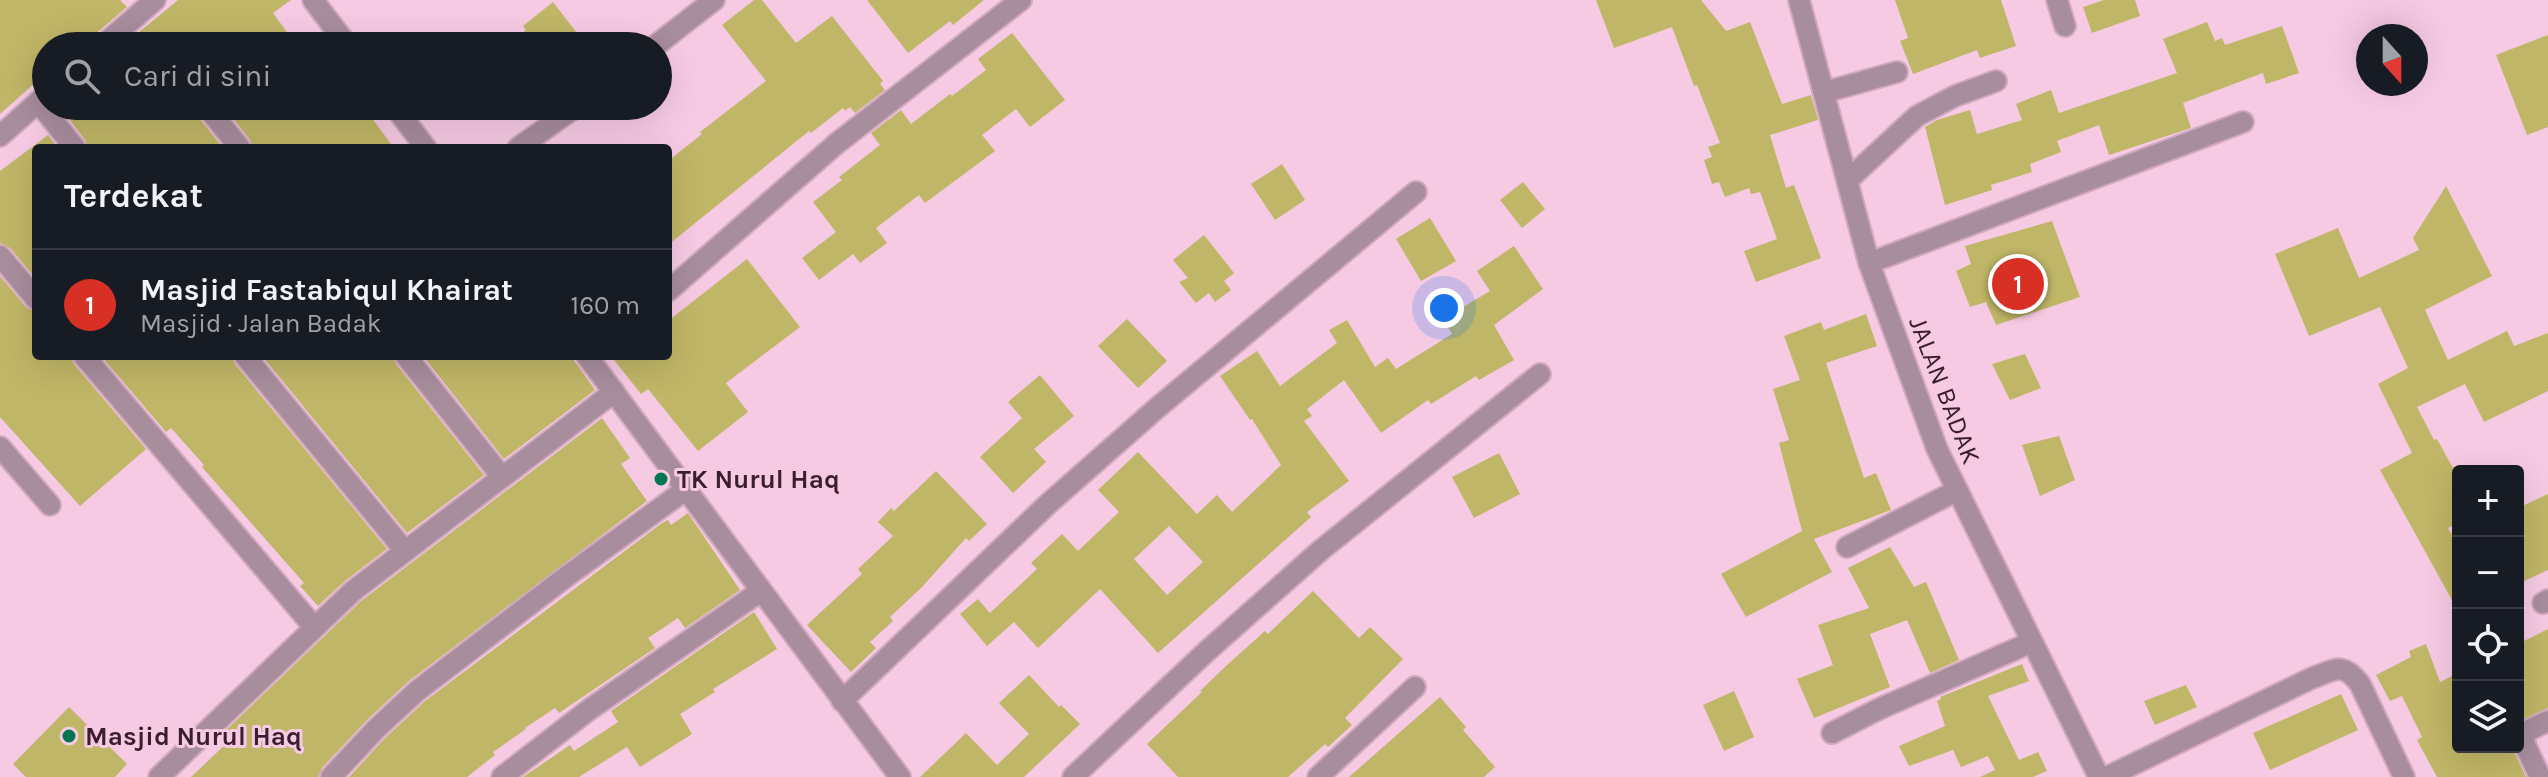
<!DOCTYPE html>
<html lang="id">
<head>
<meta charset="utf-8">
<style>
  :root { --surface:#171b24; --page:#20242c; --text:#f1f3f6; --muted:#9ea1a6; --line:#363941; --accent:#d93025 }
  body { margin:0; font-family:Karla,sans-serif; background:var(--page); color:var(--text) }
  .controls { position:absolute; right:24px; bottom:24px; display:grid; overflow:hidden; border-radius:8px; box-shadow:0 8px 32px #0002 }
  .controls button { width:72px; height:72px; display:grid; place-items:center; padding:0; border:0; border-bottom:2px solid var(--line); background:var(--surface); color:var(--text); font:40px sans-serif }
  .compass { position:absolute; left:2356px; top:24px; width:72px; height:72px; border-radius:50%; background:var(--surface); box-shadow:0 8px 32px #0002; rotate:159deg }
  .you { position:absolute; left:1444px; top:308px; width:28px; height:28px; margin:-20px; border:6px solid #fff; border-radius:50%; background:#1a73e8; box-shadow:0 0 0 12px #1a73e833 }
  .badge { display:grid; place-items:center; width:52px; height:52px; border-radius:50%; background:var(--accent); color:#fff; font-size:26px; font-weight:700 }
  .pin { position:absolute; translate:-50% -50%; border:4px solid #fff; box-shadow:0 2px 8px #0006 }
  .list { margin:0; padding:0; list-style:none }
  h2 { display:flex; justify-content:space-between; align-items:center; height:104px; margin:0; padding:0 32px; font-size:34px }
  h2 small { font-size:26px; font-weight:400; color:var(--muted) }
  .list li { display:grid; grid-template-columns:52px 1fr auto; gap:24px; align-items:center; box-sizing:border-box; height:112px; padding:0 32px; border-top:2px solid var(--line) }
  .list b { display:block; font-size:30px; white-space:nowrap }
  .list p { margin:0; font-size:26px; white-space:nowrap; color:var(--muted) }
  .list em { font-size:26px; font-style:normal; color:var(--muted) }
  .icon { flex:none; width:44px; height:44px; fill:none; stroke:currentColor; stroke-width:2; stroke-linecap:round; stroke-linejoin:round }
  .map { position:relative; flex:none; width:2548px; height:777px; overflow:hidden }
  .search { position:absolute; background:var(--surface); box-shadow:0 8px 32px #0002; left:32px; top:32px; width:640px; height:88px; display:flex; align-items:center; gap:20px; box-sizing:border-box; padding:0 28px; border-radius:44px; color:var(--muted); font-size:30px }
  .panel { position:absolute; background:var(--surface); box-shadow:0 8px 32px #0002; left:32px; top:144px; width:640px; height:216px; border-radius:8px }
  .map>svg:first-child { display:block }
</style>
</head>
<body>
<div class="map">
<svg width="2548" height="777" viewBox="0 0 2548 777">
  <rect width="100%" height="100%" fill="#f7cae4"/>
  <g fill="#c0b667" fill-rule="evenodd">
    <polygon points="0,0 120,0 127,7 93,36 89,46 46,46 46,73 0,114"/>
    <polygon points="178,0 291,0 273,13 297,46 122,46"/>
    <polygon points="754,0 762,0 796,43 832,16 883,81 880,84 885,90 855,113 850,107 845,111 843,108 811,133 809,131 668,245 668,161 702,134 700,132 766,81 722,25"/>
    <polygon points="867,0 984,0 953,25 950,21 908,53"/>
    <polygon points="1596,0 1701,0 1726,31 1750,22 1782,104 1811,95 1818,120 1770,135 1786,188 1794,185 1821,258 1756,282 1744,251 1777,239 1760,192 1751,194 1749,188 1725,197 1719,182 1712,184 1704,160 1712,157 1708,147 1720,143 1697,85 1694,86 1672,27 1614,48"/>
    <polygon points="1895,0 2001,0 2016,46 1980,58 1977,50 1913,74 1900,41 1908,38"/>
    <polygon points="2104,0 2135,0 2140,16 2092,33 2083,7"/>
    <polygon points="553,2 587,46 506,46 526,30 523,26"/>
    <polygon points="2207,22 2215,41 2222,38 2225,45 2282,26 2299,73 2266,84 2263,73 2183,103 2191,128 2109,155 2099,125 2057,141 2061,152 2030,164 2032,172 1991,185 1992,190 1945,205 1925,127 1937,120 1970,110 1977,134 2022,120 2016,104 2051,90 2059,113 2177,73 2163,39"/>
    <polygon points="1012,33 1065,100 1030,127 1016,109 982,135 995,151 925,203 919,195 876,228 887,243 860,263 853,254 819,280 802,258 836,232 813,202 842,180 839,177 880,145 871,133 901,110 911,124 950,94 952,96 986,70 978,59"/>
    <polygon points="2548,35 2548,127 2527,135 2496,55"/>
    <polygon points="68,106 193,106 196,114 223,148 88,148 85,140 69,119 75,115"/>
    <polygon points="223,106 363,106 394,148 253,148 250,140"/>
    <polygon points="48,135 58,148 36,148 36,279 10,248 0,243 0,171"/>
    <polygon points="1282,164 1305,200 1275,220 1251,184"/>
    <polygon points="1523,182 1545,209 1522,228 1500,200"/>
    <polygon points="2446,186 2492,276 2425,310 2448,360 2507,331 2514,346 2548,333 2548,391 2484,422 2465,384 2417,407 2434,440 2437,439 2458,477 2458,523 2448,528 2458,546 2458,611 2380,470 2412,453 2378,384 2408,368 2380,307 2309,336 2275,254 2338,228 2359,278 2419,250 2413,238"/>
    <polygon points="1430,218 1456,261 1421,281 1396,239"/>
    <polygon points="2052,221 2080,297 1996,325 1986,302 1970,307 1956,271 1971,264 1965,246"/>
    <polygon points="1204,235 1234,273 1224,281 1231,290 1215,302 1209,293 1196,303 1179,282 1188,278 1173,260"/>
    <path d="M1514,246L1543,289L1494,325L1514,360L1479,380L1476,376L1431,404L1428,400L1381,433L1344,380L1307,409L1312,416L1304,421L1349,481L1307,512L1311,517L1158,653L1100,589L1038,648L1014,622L987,646L960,614L978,599L990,613L1037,569L1031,563L1062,534L1078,551L1119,512L1098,490L1138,452L1197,514L1217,495L1232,512L1281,465L1252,419L1250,420L1220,376L1257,351L1280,386L1337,343L1329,330L1347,320L1375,367L1388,358L1396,369L1452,334L1443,319L1490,291L1477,271ZM1169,526L1203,562L1167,595L1134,559Z"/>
    <polygon points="747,259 800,327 726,383 748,412 698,451 648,389 641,394 611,356 668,356 668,321"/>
    <polygon points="0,276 26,307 36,312 36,356 71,356 74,364 146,449 80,506 0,417"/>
    <polygon points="1866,314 1877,346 1826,363 1864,478 1876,473 1891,510 1814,539 1832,572 1746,617 1721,574 1802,531 1779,443 1789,440 1773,389 1800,380 1784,336 1821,322 1824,330"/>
    <polygon points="1127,319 1167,361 1138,388 1098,346"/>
    <polygon points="2025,354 2041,388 2010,400 1992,364"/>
    <polygon points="101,356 232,356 235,364 387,549 345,581 318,606 300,586 304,583 202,467 204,465 171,428 166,432"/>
    <polygon points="262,356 393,356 396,364 484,475 407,533"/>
    <polygon points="423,356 571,356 595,390 504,459"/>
    <polygon points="1040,375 1074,416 1034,449 1046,462 1013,493 980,457 1022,418 1008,402"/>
    <polygon points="602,418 630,458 621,464 647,501 409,681 367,720 322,768 318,777 191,777 230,740 223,733 361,601"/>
    <polygon points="2059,436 2075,480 2040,496 2022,445"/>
    <polygon points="1499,453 1520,494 1474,518 1452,477"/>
    <polygon points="936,471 987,524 969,541 966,538 922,587 890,617 893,621 870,642 876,648 851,672 807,625 862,574 858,569 893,536 878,522 891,508 894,511"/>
    <polygon points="2548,494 2548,570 2518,584 2518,508"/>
    <polygon points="688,513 740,590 685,628 678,618 648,638 655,648 559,713 555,708 525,728 526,729 493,752 495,755 467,777 349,777 385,738 425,701 662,523 668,520 671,525"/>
    <polygon points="1890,547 1914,587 1926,582 1959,660 1930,673 1907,620 1870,634 1890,687 1814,718 1797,679 1833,665 1818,625 1869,608 1848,568"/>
    <polygon points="1313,591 1359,638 1370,627 1403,659 1345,718 1352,725 1328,747 1325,744 1288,777 1178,777 1147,744 1202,692 1200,691 1227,665 1265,631 1268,634"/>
    <polygon points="754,612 777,649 713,689 715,692 680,714 692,734 640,767 627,747 579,777 523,777 570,745 574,751 618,722 611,711"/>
    <polygon points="2548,629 2548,708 2518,722 2518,644"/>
    <polygon points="2426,644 2440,682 2458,673 2458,747 2512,747 2526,777 2437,777 2417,740 2422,737 2402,696 2390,701 2376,675 2411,657 2409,651"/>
    <polygon points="2022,664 2029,681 1988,696 2019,760 2038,752 2047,771 2033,777 1980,777 1995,770 1988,756 1961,767 1953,750 1909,766 1899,746 1945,726 1937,701 1941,699 1940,697"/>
    <polygon points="1029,675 1059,707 1061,705 1080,724 1024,777 920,777 966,733 997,765 1029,734 999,703"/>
    <polygon points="2186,685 2197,707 2155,725 2144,701"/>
    <polygon points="1734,691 1754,737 1724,751 1703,705"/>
    <polygon points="2341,694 2358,730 2270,770 2253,733"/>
    <polygon points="1440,697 1466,727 1463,730 1495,767 1484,777 1349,777"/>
    <polygon points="69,707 127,764 115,777 26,777 13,764"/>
  </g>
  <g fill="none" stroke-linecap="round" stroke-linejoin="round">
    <defs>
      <g id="minor">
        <polyline points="313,0 348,46"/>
        <polyline points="1799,0 1869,263 1937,449 2099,777"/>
        <polyline points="2057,0 2065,26"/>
        <polyline points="102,46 155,0"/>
        <polyline points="655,46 714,0"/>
        <polyline points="1825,92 1897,72"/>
        <polyline points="38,102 75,148"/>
        <polyline points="206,106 240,148"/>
        <polyline points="394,106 426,148"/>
        <polyline points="0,136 46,95"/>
        <polyline points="518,148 577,106"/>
        <polyline points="1848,180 1917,116 1955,96 1996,81"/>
        <polyline points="0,256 36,299"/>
        <polyline points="1869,263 2243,122"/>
        <polyline points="668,291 836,144 1021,0"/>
        <polyline points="84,356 314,627"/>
        <polyline points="245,356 405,551"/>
        <polyline points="406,356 502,477"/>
        <polyline points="587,356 900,777"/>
        <polyline points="0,447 50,505"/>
        <polyline points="1847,547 1956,491"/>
        <polyline points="2543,603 2548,600"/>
        <polyline points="842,701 1048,504 1157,408 1416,192"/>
        <polyline points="1832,733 1879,709 2032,642"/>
        <polyline points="159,777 353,591 614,392"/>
        <polyline points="331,777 376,729 417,691 563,579 685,490"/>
        <polyline points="502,777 590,709 761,591"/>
        <polyline points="1073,777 1206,652 1321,550 1540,374"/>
        <polyline points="1318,777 1415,687"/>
        <path d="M2107,777L2312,678C2335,670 2343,661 2360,684L2404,777"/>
        <polyline points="2540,777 2526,747 2523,737 2527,731 2548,721"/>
      </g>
    </defs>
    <use href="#minor" stroke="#d1a8c0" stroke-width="24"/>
    <use href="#minor" stroke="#a88d9d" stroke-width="20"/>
  </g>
  <g fill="#027650" stroke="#f7cae4" stroke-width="3">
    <circle cx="661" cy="479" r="8"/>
    <circle cx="69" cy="736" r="8"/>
  </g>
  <g text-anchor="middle" stroke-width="6" stroke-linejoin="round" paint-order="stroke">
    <g font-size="26" fill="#3a1e2f" stroke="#f7cae4">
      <text transform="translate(1945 390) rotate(69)" y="9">JALAN BADAK</text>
    </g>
    <g font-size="26" font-weight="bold" fill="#3a1e2f" stroke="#f7cae4" text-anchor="start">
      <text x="677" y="488">TK Nurul Haq</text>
      <text x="85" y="745">Masjid Nurul Haq</text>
    </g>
  </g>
</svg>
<div class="controls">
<button>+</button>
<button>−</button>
<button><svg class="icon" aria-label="locate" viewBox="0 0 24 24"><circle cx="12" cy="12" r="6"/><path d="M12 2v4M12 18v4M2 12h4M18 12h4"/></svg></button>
<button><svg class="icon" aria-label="layers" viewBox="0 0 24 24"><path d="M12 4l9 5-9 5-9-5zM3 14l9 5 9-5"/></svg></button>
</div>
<svg class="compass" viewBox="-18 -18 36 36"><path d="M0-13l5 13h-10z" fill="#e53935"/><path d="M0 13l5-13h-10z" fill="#9ea1a6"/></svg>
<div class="you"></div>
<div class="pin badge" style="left:2018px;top:284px">1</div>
<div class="search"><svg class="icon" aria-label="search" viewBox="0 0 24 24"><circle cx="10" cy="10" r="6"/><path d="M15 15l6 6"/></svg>Cari di sini</div>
<section class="panel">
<h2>Terdekat<small></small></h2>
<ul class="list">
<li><span class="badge">1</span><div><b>Masjid Fastabiqul Khairat</b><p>Masjid · Jalan Badak</p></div><em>160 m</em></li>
</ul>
</section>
</div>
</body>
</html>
